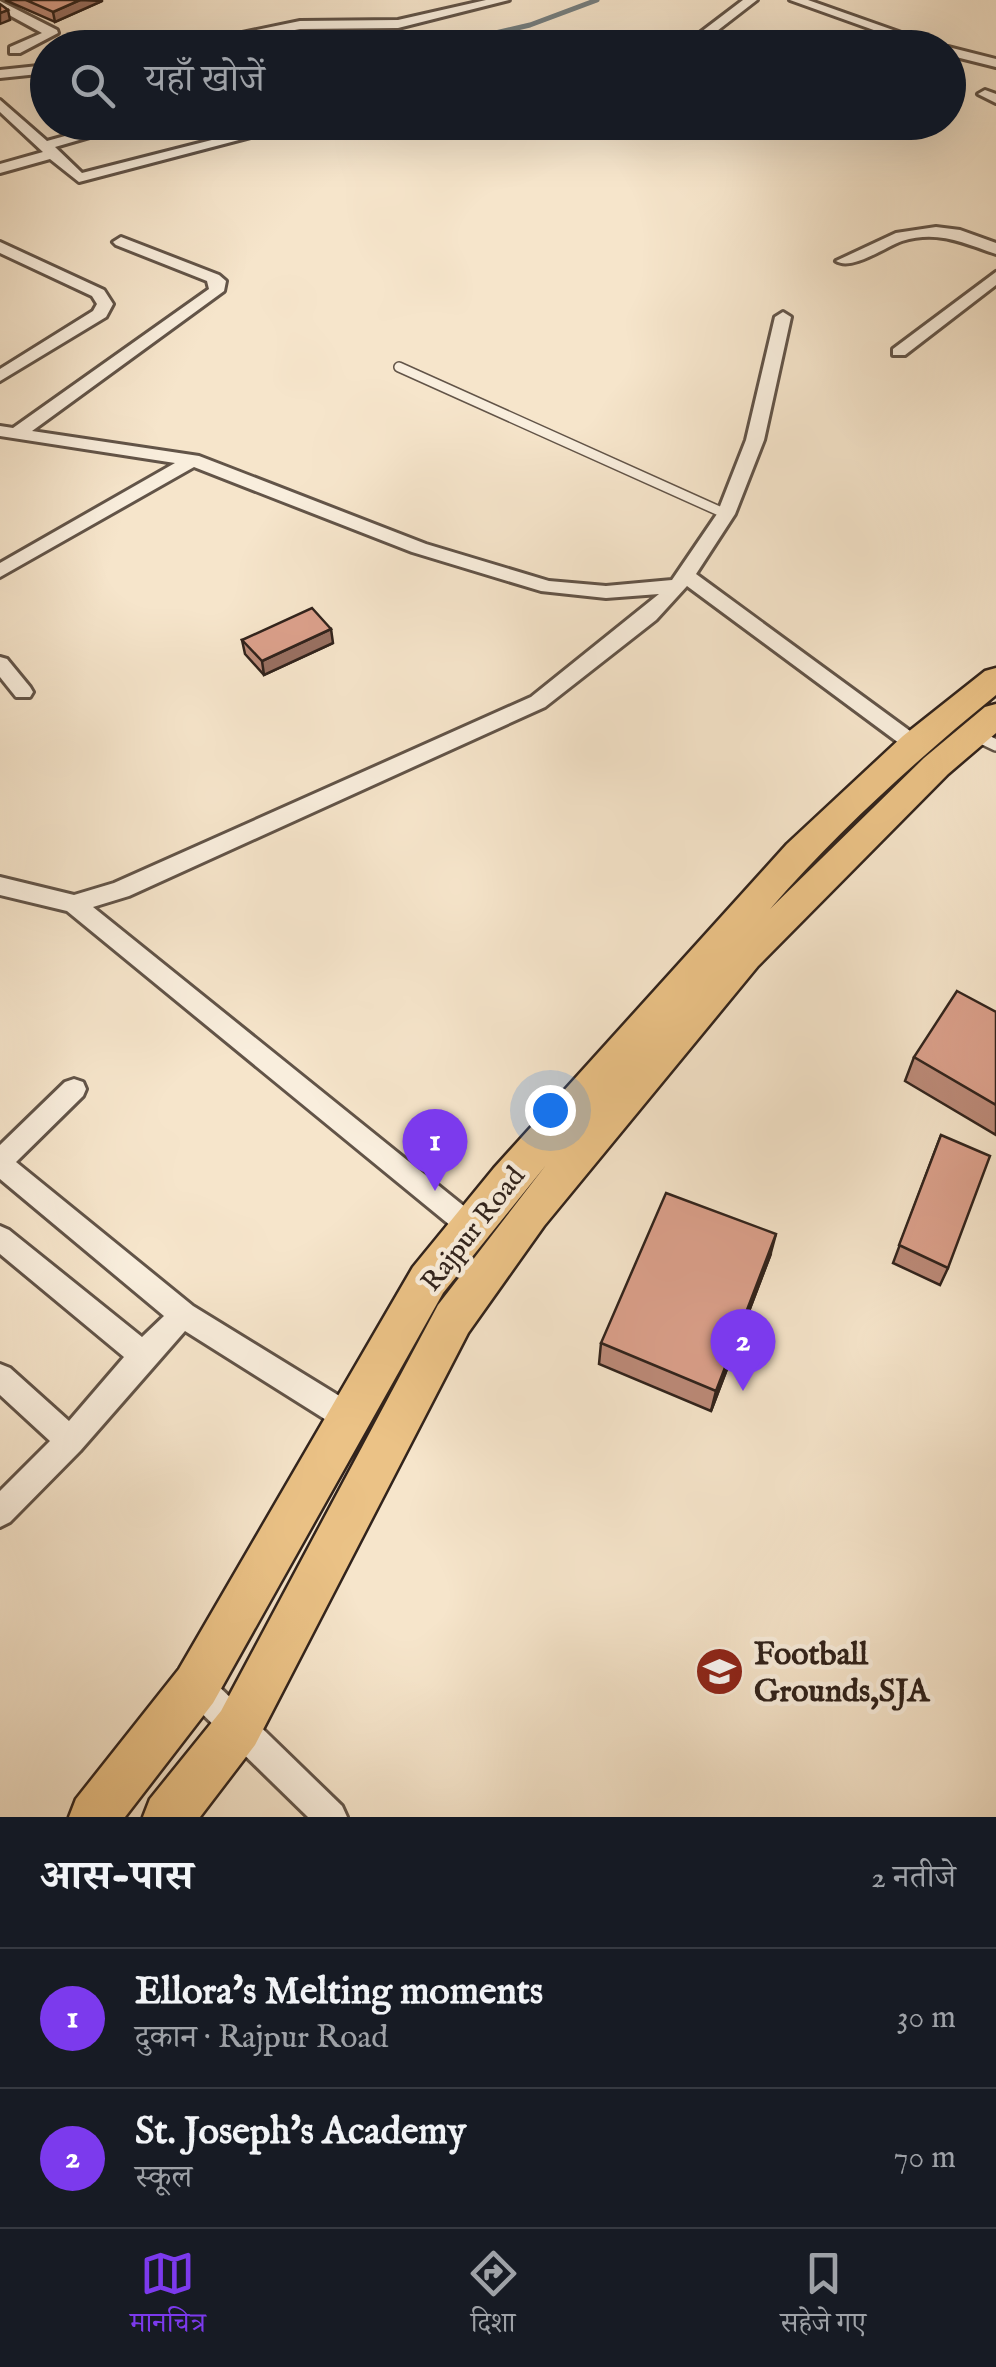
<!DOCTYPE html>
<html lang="hi">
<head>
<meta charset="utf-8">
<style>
  :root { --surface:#171b24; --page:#242831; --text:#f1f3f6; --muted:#9ea1a6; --line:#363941; --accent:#7c3aed }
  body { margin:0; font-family:"IM FELL English","Noto Serif Devanagari",serif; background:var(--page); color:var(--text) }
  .you { position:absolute; left:550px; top:1110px; width:35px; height:35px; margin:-25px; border:8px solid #fff; border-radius:50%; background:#1a73e8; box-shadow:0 0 0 15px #1a73e833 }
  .badge { display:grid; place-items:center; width:65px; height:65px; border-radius:50%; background:var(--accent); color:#fff; font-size:32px; font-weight:700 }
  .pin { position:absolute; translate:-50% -82px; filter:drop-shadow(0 2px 5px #0008) }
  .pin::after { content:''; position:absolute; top:52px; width:35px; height:30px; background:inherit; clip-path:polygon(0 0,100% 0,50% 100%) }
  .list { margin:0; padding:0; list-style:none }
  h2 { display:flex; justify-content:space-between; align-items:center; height:130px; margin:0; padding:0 40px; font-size:42px }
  h2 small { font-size:32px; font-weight:400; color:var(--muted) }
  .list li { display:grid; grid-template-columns:65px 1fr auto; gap:30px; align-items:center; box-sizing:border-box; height:140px; padding:0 40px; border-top:2px solid var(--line) }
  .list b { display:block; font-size:38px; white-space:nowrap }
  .list p { margin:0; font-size:32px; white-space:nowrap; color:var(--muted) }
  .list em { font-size:32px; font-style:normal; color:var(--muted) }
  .icon { flex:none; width:55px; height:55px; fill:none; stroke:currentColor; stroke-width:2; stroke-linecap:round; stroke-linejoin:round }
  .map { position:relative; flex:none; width:996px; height:1817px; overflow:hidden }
  .search { position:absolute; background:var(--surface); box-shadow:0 10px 40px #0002; left:30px; right:30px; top:30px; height:110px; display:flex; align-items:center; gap:25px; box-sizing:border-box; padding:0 35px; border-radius:55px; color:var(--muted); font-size:38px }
  .sheet { height:410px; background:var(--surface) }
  nav { display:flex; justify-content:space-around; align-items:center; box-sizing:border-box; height:140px; border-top:2px solid var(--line); background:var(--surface); font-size:28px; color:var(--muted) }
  nav a { display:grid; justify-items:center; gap:5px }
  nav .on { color:var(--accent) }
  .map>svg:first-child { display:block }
</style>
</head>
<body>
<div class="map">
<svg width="996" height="1817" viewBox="0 0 996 1817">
  <rect width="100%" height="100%" fill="#f6e5cb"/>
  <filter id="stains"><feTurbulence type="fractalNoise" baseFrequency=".002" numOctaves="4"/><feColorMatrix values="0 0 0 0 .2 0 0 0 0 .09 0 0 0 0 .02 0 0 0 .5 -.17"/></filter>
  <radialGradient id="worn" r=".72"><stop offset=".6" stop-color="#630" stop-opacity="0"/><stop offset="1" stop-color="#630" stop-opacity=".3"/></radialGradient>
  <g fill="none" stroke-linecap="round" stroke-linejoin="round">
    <polyline stroke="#757f80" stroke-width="5" points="242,40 324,29 438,41 478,37 530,25 597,0"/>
    <defs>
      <polyline id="lane-far1" points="399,367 726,514"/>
      <polyline id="lane" points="973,734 996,745"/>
      <g id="street">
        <polygon points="486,0 509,0 398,28 300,29 200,48 170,48 300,21 398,20"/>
        <polygon points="743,0 757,0 695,48 680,48"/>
        <polygon points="790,0 808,0 944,48 924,48"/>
        <polygon points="0,1 57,30 58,33 20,53 10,53 10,47 42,33 0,10"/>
        <polygon points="948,47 996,59 996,67 948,55"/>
        <polygon points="48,65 48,73 0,78 0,70"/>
        <polygon points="985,90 996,94 996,103 978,94"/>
        <polygon points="0,100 47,141 116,122 141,122 55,147 82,173 282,122 308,122 79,182 50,159 0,173 0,164 43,152 0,112"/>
        <path d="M936,227L960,230L996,243V254C963,243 938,230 902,241C885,247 852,271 836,261L896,233Z"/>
        <polygon points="121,237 219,275 226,281 224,291 32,431 199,456 426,544 549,581 606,586 672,580 717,514 746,440 775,317 783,312 791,317 764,440 735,514 696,574 921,739 924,744 921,749 907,749 687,586 656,620 545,707 129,896 93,907 480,1219 484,1227 480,1235 471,1239 462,1235 67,911 0,895 0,877 74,895 114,883 531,697 659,594 606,598 541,591 412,552 194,467 0,577 0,563 175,463 0,436 0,426 13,428 209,289 207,281 116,245 113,242"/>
        <polygon points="0,242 104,290 113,304 106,317 0,381 0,369 93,311 97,304 92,296 0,253"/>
        <polygon points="996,272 996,285 905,355 893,355 893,349"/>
        <polygon points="0,657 7,659 30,687 33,692 30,697 16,697 0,677"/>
        <polygon points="74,1079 83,1082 86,1089 83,1096 16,1162 193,1306 359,1408 363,1418 359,1428 349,1432 339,1428 185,1331 80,1451 10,1522 0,1527 0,1491 50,1441 0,1395 0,1364 10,1368 69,1421 124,1357 0,1254 0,1226 9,1230 142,1337 164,1316 0,1179 0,1145 65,1082"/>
        <polygon points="196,1671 207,1675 342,1806 347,1817 308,1817 185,1697 181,1686 185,1675"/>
      </g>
      <path id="primary" d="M996,668V695C915,761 838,831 770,909L924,758L985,707L996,704V733L948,774L758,966L544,1226L468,1333L255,1745L200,1817H143L150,1799L221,1711L438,1305L546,1165L443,1293L213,1703L125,1817H69L76,1799L179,1669L413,1267L494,1168L787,844L903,736L985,671Z"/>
    </defs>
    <use href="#lane-far1" stroke="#625448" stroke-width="12"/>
    <use href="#lane" stroke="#625448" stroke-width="16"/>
    <use href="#street" stroke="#625448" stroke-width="6"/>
    <use href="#primary" stroke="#31231c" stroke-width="5"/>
    <use href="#lane-far1" stroke="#f9eedd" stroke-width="9"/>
    <use href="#lane" stroke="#f9eedd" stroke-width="11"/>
    <use href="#street" fill="#f9eedd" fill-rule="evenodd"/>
    <use href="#primary" fill="#ebc286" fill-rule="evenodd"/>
  </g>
  <g fill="#bc8a78" stroke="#31231c" stroke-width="2.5">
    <polygon points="5,0 102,0 102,1 55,22"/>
    <polygon points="242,640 333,643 264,675 245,654"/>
    <polygon points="996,1012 996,1135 905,1081 914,1057"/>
    <polygon points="941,1135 948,1268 940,1285 893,1263"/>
    <polygon points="770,1256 711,1411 599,1364 601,1343"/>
  </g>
  <g fill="#997061" stroke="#31231c" stroke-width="2.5">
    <polygon points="80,0 102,1 55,22 53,12"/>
    <polygon points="8,10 10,20 0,24 0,13"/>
    <polygon points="331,629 333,643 264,675 262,661"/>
    <polygon points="776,1234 770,1256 711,1411 716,1391"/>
  </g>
  <g fill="#dba08b" stroke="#31231c" stroke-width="2.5">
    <polygon points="26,0 80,0 53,12"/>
    <polygon points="0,4 8,10 0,13"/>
    <polygon points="312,608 331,629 262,661 242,640"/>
    <polygon points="957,991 996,1012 996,1105 914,1057"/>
    <polygon points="941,1135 990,1156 948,1268 899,1245"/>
    <polygon points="666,1193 776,1234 716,1391 601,1343"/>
  </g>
  <defs>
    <symbol id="school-disc" viewBox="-11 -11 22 22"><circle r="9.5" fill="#8f2418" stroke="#f9eedd"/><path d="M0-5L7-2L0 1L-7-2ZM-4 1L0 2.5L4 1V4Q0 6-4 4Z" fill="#fff"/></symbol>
  </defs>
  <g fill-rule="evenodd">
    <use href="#school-disc" x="692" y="1644" width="55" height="55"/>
  </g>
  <g text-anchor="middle" stroke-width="9" stroke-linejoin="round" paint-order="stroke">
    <g font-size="28" fill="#31231c" stroke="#f9eedd">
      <text transform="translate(472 1228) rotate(-52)" y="10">Rajpur Road</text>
    </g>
    <g font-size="32" font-weight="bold" fill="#31231c" stroke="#f9eedd" text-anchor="start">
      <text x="754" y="1664">Football<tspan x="754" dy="37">Grounds,SJA</tspan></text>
    </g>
  </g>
  <rect width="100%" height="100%" filter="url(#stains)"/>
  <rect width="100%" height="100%" fill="url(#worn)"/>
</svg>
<div class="you"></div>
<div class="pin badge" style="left:435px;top:1191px">1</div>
<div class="pin badge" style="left:743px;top:1391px">2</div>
<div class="search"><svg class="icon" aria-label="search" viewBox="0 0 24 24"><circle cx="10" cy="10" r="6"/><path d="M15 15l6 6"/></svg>यहाँ खोजें</div>
</div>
<section class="sheet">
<h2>आस-पास<small>2 नतीजे</small></h2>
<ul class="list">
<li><span class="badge">1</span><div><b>Ellora's Melting moments</b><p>दुकान · Rajpur Road</p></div><em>30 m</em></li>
<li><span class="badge">2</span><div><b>St. Joseph's Academy</b><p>स्कूल</p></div><em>70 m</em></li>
</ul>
</section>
<nav>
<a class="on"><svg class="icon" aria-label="map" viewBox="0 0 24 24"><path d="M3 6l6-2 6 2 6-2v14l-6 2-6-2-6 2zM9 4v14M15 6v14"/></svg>मानचित्र</a>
<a><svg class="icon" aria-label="directions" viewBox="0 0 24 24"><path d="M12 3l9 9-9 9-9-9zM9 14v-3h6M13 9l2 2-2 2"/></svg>दिशा</a>
<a><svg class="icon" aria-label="saved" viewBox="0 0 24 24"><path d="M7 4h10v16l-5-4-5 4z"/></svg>सहेजे गए</a>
</nav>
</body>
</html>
